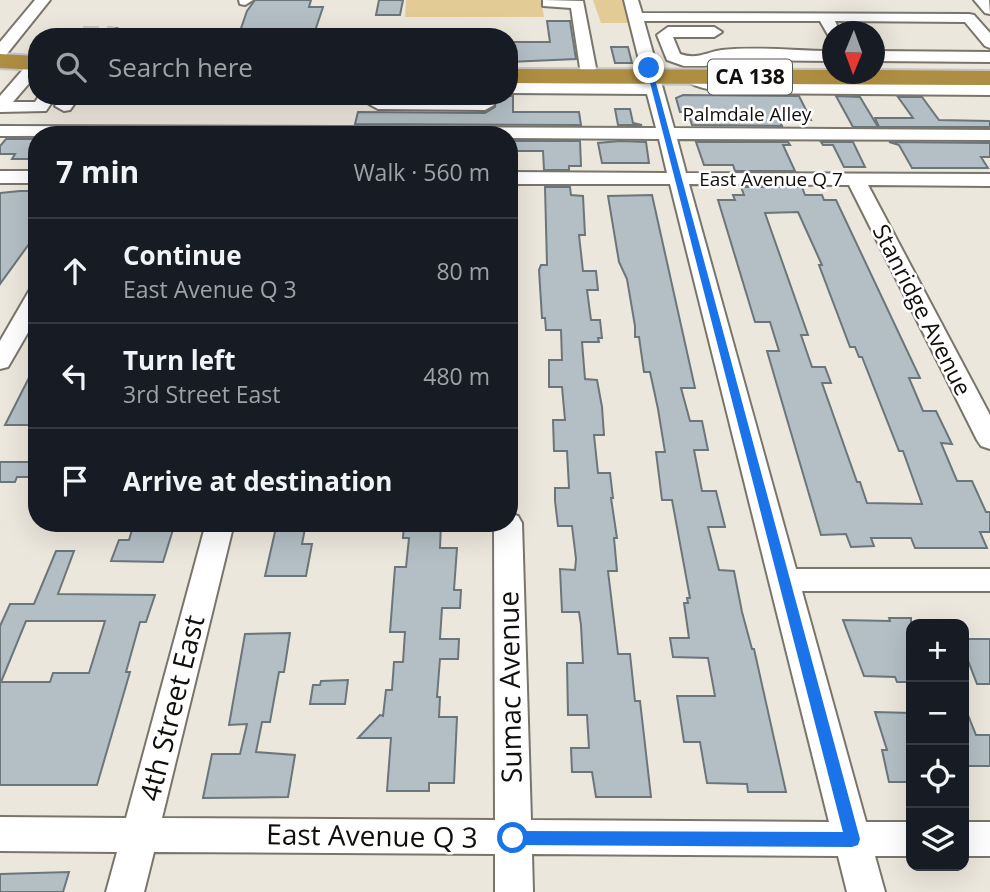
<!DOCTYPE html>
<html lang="en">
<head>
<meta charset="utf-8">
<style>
  :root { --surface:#171b24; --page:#20242c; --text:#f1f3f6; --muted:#9ea1a6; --line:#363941 }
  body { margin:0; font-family:"Open Sans",sans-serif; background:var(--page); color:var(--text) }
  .controls { position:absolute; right:21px; bottom:21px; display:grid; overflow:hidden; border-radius:14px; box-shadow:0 7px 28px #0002 }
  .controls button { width:63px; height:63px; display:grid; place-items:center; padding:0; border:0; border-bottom:2px solid var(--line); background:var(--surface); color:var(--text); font:35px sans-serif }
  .compass { position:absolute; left:822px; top:21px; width:63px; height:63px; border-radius:50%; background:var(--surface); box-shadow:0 7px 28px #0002; rotate:181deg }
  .stop { position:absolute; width:21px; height:21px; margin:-16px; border:5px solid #1a73e8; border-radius:50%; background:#fff }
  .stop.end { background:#1a73e8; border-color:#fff; box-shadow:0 2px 7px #0008 }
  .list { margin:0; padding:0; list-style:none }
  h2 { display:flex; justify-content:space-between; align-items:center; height:91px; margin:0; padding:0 28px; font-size:30px }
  h2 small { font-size:23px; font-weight:400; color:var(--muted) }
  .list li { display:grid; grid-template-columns:46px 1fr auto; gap:21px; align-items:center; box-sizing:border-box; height:105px; padding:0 28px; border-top:2px solid var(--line) }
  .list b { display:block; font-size:26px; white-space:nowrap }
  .list p { margin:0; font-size:23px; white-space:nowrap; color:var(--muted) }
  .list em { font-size:23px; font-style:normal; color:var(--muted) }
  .icon { flex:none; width:38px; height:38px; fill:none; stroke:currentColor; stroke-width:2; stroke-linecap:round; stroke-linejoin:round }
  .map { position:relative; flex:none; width:990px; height:892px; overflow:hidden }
  .search { position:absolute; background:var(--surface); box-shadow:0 7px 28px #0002; left:28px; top:28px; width:490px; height:77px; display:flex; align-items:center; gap:18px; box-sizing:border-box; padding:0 24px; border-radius:28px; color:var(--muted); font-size:26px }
  .panel { position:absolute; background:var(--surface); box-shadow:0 7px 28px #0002; left:28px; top:126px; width:490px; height:406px; border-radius:28px }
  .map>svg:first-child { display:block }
</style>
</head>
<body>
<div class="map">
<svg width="990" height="892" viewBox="0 0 990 892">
  <rect width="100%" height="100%" fill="#ece7dc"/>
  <g fill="#e3cb95">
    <polygon points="406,0 541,0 544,17 405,17"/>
    <polygon points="593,0 624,0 630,23 601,23"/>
  </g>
  <g fill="#b3bfc5" stroke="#6b767b" stroke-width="2" fill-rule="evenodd">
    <polygon points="255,0 311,0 309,7 323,7 314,34 238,37 247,11"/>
    <polygon points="379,0 403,0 400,15 376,15"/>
    <polygon points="547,21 570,21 576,59 509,62 509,42 550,42"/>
    <polygon points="611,47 628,47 632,63 615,63"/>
    <polygon points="683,95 799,96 811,120 779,120 782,126 692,125 688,112 680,112 676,98"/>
    <polygon points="496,96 513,96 513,112 579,112 581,125 355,124 358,112 485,113 495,107"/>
    <polygon points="836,96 860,97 878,127 853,127"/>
    <polygon points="898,97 922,97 939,120 990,121 990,127 879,127 875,118 913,118"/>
    <polygon points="615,109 630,109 633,123 642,125 618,125"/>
    <polygon points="6,139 37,139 37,152 32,159 12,159 15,154 0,154 0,146"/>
    <polygon points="509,141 580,141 581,166 569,166 569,170 544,170 543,151 509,151"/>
    <polygon points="620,141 646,142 649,163 602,163 598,143"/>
    <polygon points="696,142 788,142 790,145 783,145 795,171 735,171 733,165 704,165"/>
    <polygon points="821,142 853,142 865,167 844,167 833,145 823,145"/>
    <polygon points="889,142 990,143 990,157 981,157 988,168 912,168 899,145"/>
    <polygon points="545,187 570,187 571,195 583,196 585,235 579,235 583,271 596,271 598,290 587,290 591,320 600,320 602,338 598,338 599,342 582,342 585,379 597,380 602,407 604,435 594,435 598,473 610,473 613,498 611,498 617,538 614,538 617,571 608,571 618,654 630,654 635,701 640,701 651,797 596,797 592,772 572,772 571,748 589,748 587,715 568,715 567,663 583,663 581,625 579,612 562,612 560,569 575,570 576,559 572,526 558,526 555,501 555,488 569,488 567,451 554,451 553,420 565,420 562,387 549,387 549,360 562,360 561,330 546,330 545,318 542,318 539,270 541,265 547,265"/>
    <path d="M741,187H802L805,195H822L824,200H836L920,378H909L923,411H936L952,444L941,443L957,481H972L986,512H990V532H980L987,548H915L911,538H871L874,546L851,547L846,534L821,535L767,351H779L770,322H755L718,200H735L733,195H744ZM798,212L822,265H819L850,347H855L859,357H862L899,451H903L922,504L867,503L860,482H857L822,383H831L825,367H812L801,335H808L765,213Z"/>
    <polygon points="20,191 37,191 37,233 0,284 0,193"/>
    <polygon points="652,195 695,388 681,388 690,421 702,421 708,450 694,450 702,491 716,491 725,527 708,527 719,570 734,571 742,612 752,649 754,649 786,792 748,792 747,784 707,783 700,742 684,742 677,696 715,696 708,658 673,657 670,638 689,638 684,603 688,603 687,598 690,598 672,500 662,500 656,452 665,452 658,409 650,372 644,372 639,337 635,337 635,326 627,279 619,262 608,196"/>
    <polygon points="37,362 37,425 5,425"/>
    <polygon points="0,462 37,462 37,477 17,477 15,482 0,482"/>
    <polygon points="134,523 175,523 163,562 111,561 119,540 129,540"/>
    <polygon points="277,523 306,523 302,544 312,544 306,576 265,576"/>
    <polygon points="404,523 441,523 440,548 457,548 454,590 461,590 460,608 442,608 440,639 459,639 458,659 440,659 437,697 440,697 439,717 457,717 454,783 429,783 429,791 387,791 391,738 358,738 380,715 383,716 386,690 392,690 394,662 403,662 405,632 390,632 395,567 406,567 409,538 403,538"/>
    <path d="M56,551H74L58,594L155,595L146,622H140L126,672H130L97,785H0V626L10,604H34ZM26,621H105L89,673H53L50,682H1Z"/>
    <polygon points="889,618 911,618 911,682 897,682 895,677 864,676 843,620 890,621"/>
    <polygon points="290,633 284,672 279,672 270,722 262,722 256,752 295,755 288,797 203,798 212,754 240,754 247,724 229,725 245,634"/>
    <polygon points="964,639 990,639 990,684 977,684 964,650"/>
    <polygon points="348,680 345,704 310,704 313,685 320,685 321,681"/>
    <polygon points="964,705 976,735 990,735 990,766 964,766"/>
    <polygon points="875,712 911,713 911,782 889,782 882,750 887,750"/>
    <polygon points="69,872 63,892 0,892 0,874"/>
  </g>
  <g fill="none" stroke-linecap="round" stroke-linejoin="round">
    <polyline stroke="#cbc7bd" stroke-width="16" stroke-dasharray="16 8" stroke-linecap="butt" points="83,34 113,34"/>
    <defs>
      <g id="minor">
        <polygon points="35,0 50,0 6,55 0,57 0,42"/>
        <polygon points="239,0 253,0 245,5 240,4"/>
        <polygon points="543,0 583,1 596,68 594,71 582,71 580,68 571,8 543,6"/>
        <polygon points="624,0 638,0 642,13 969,14 974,15 990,33 990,48 985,46 965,22 835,21 840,32 832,32 832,36 828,35 820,21 644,21 674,128 990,130 990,140 677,139 686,173 990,174 990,186 868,185 990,415 990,449 981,446 977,440 849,185 689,184 796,569 990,569 990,591 802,591 866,822 911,822 911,856 875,856 885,892 847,892 838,856 532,854 533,892 495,892 495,854 154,852 144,892 106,892 117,852 0,851 0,817 126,818 206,523 234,523 162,818 495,820 494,523 509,523 509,513 518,516 522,523 531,820 829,822 670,184 509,184 509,172 667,173 659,139 509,138 509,135 0,136 0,126 656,128 647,94 509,93 509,83 645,84"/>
        <polygon points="974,0 989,0 990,14 985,13"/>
        <path d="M668,27H714L722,32L714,37H673L680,54C697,60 707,52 722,50C758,46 796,51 832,51V61L725,60L705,66H684L667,60L657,35Z"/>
        <polygon points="117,29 122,31 123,37 107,37 105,34 108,31"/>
        <polygon points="874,51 990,52 990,62 874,61"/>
        <polygon points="32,64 37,65 37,74 13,102 35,102 39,96 56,96 46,111 0,112 0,96 26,66"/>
        <path d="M690,72L711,80L734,83L990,85V95L734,93C717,90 695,90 682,77L684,74Z"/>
        <polygon points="63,96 80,96 70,110 64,111 55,106"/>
        <polygon points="372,96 422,101 477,100 477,96 493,96 494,105 485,110 378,109 369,104"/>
        <rect x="0" y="171" width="37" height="12"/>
        <polygon points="37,289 37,317 8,367 0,369 0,341 29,291"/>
        <rect x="964" y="822" width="26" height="34"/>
      </g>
      <g id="highway">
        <polygon points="0,54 37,56 37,70 0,68"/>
        <polygon points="509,69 832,70 832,74 874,74 874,70 990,71 990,85 509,83"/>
      </g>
    </defs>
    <use href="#minor" stroke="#79756b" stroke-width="4"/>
    <use href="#highway" stroke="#c6c5c4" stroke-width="4"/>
    <use href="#minor" fill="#fff" fill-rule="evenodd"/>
    <use href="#highway" fill="#ae8e42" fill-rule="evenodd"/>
  </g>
  <polygon fill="#1a73e8" points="646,67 652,68 860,839 858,845 852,847 513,845 507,843 505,838 507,833 513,831 843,832"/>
  <g text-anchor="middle" stroke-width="5" stroke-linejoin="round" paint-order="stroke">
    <g font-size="19" fill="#110f0b" stroke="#fff">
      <text x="747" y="121">Palmdale Alley</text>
      <text x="771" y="186">East Avenue Q 7</text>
    </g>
    <rect fill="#fff" stroke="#585754" stroke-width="2" x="708" y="59.5" width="84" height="35" rx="5"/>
    <g font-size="21" font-weight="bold" fill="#110f0b">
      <text x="750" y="84">CA 138</text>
    </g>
    <g font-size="23" fill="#110f0b" stroke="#fff">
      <text transform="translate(922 310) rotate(63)" y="8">Stanridge Avenue</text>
    </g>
    <g font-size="28" fill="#110f0b" stroke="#fff">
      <text transform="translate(510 687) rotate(-91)" y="10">Sumac Avenue</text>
      <text transform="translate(172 708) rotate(-76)" y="10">4th Street East</text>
      <text transform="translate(372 836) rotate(1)" y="10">East Avenue Q 3</text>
    </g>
  </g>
</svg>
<div class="controls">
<button>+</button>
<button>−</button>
<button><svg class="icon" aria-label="locate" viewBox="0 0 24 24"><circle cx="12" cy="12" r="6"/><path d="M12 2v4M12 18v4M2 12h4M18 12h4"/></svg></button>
<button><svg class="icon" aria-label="layers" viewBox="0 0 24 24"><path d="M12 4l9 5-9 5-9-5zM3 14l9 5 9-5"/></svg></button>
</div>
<svg class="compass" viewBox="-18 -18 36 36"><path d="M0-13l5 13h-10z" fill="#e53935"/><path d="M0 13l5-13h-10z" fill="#9ea1a6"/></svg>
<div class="stop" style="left:513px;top:838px"></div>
<div class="stop end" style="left:649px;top:68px"></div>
<div class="search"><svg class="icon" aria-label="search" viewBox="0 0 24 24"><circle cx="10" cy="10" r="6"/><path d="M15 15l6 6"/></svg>Search here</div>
<section class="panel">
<h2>7 min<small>Walk · 560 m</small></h2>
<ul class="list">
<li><svg class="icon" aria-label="ahead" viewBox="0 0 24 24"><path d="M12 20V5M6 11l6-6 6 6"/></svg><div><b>Continue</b><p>East Avenue Q 3</p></div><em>80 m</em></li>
<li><svg class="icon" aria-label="left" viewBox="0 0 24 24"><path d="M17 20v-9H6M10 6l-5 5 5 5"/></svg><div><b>Turn left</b><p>3rd Street East</p></div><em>480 m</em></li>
<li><svg class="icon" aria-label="arrive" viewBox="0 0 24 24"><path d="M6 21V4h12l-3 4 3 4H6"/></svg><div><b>Arrive at destination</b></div></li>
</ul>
</section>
</div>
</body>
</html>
